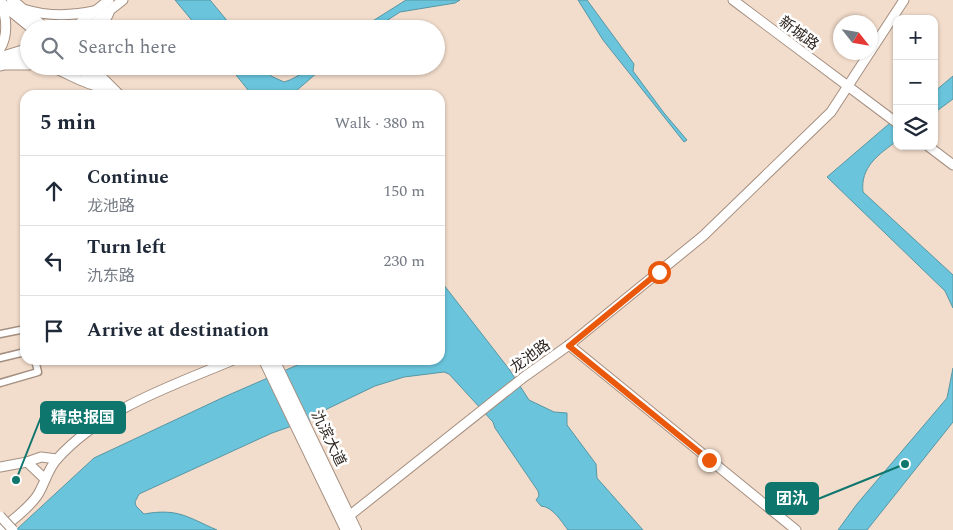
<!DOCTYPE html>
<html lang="en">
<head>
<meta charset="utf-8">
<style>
  :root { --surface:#fff; --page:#f2f2f3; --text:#1f2937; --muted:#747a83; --line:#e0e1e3 }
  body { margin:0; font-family:Spectral,"Noto Sans SC",serif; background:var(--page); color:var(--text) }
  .controls { position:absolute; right:15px; top:15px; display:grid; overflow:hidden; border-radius:10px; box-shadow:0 1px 4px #0004 }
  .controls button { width:45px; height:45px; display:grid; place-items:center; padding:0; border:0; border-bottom:1px solid var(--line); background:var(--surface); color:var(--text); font:25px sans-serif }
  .compass { position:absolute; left:833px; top:15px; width:45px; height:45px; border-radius:50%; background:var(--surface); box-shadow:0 1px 4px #0004; rotate:121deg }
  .stop { position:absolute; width:15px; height:15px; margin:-11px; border:4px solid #ea580c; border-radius:50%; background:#fff }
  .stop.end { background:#ea580c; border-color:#fff; box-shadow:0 1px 5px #0008 }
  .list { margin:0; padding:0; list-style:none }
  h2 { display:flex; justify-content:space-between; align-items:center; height:65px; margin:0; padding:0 20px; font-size:21px }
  h2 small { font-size:16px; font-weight:400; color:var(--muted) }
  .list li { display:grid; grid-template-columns:32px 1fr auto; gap:15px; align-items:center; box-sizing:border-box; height:70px; padding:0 20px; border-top:1px solid var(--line) }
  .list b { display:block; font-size:19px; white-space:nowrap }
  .list p { margin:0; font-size:16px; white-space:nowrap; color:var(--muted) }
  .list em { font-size:16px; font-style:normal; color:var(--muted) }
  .icon { flex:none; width:28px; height:28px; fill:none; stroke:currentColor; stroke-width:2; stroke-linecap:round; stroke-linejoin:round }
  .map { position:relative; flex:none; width:953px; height:530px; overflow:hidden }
  .search { position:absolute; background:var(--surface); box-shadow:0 1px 4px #0004; left:20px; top:20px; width:425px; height:55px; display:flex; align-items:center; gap:12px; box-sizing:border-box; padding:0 18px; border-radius:28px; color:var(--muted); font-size:19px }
  .panel { position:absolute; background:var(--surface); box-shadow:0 1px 4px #0004; left:20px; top:90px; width:425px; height:275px; border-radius:15px }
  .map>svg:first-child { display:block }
</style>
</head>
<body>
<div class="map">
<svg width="953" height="530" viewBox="0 0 953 530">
  <rect width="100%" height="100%" fill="#f2dccb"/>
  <g fill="#6ac5dc" stroke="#5896a4">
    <polygon points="175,0 210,0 234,29 199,29"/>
    <polygon points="406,0 460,0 455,3 400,12 374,29 360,29"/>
    <polygon points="578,0 587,0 634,64 633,71 664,113 687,140 684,142 603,40"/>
    <path d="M229,66H263L271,76L284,82C302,77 304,66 325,66L296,91V95H252Z"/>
    <polygon points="953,76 953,99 934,113 934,92"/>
    <path d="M897,117V141C879,154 860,167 863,192L953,275V308L945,291L827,177Z"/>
    <path d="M440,280L509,369L529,400L554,412L567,413V425L596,464L597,478L643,530H568C561,521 553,507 541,506L536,500L539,496L538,491L495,428L493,422L449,374L444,372L404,377L375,386L327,409L318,417L272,433L139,494L135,502L136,506L144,514C178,508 187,517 217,530H16L94,458L224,397L309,360H440Z"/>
    <polygon points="953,368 953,422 867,530 838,530 857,504 947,398"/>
  </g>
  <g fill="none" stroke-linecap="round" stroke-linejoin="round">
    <defs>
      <g id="street">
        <polyline points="0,334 25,329"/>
        <polyline points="0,358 25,352"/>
        <polyline points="0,383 38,372 35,360"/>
      </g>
      <g id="secondary">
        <polyline points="733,0 897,123"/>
        <path d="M23,9C50,17 71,16 99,10"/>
        <polyline points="72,29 109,0"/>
        <polyline points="86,29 123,0"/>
        <polyline points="101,29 109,13"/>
        <path d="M0,49C8,36 7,18 1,3"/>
        <polyline points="870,52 904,0"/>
        <polyline points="0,57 29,48"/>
        <polyline points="3,65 29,65"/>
        <polyline points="0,66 29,55"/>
        <path d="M48,66C67,72 82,84 101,87"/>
        <polyline points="928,146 953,165"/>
        <polyline points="569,345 796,530"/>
        <polyline points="27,462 41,457 57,459"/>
        <polyline points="0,467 27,462 45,479"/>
        <polyline points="344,520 524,377 569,345 703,236 831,112 870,52"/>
        <path d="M1,530C13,519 27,510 37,496C45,484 47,470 57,459C103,408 172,386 233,360"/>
      </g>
      <g id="primary">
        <polyline points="12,0 46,29"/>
        <polyline points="0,2 33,29"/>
        <polyline points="78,66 109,95"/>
        <polyline points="90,66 119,95"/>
        <polyline points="264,360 346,530"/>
        <polyline points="274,360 356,530"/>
      </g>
    </defs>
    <use href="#street" stroke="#a48f80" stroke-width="9"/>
    <use href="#secondary" stroke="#a48f80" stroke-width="11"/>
    <use href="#primary" stroke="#a48f80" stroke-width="12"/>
    <use href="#street" stroke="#fff" stroke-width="6"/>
    <use href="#secondary" stroke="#fff" stroke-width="9"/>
    <use href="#primary" stroke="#fff" stroke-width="10"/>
    <defs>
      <polyline id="secondary-bridge" points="0,516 13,530"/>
    </defs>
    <use href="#secondary-bridge" stroke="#a48f80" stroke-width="11" stroke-linecap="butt"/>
    <use href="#secondary-bridge" stroke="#fff" stroke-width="9"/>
  </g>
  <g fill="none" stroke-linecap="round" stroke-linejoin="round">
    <polyline stroke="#ea580c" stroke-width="6" points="659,272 569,346 709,460"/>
  </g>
  <g text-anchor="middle" stroke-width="5" stroke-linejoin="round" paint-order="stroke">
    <g font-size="15" fill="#2f2721" stroke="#fff">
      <text transform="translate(799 33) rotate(37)" y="5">新城路</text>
      <text transform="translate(530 356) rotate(-36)" y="5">龙池路</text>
      <text transform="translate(329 438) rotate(64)" y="5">氿滨大道</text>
    </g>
  </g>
  <path fill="none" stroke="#0f766e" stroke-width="2" d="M16 480L41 417M905 464L818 499"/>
  <g fill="#0f766e" stroke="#fff" stroke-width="2">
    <circle cx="16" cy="480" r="5"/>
    <circle cx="905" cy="464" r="5"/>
  </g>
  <g fill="#0f766e" stroke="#0f766e" stroke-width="2">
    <rect x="41" y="402" width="84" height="31" rx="5"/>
    <rect x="766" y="483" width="52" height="31" rx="5"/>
  </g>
  <g font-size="16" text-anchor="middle" font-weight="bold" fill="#fff">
    <text x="83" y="423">精忠报国</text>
    <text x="792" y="504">团氿</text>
  </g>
</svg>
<div class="controls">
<button>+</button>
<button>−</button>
<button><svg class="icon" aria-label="layers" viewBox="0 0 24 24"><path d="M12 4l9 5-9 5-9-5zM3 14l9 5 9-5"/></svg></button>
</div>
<svg class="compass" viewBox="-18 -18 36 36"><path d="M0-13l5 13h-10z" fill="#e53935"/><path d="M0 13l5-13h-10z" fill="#747a83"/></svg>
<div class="stop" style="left:659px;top:272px"></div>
<div class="stop end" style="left:709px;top:460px"></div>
<div class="search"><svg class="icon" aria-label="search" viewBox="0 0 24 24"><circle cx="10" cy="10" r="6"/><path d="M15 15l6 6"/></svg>Search here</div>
<section class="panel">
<h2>5 min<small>Walk · 380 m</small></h2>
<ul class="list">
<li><svg class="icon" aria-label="ahead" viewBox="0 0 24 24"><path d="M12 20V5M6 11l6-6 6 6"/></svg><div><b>Continue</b><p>龙池路</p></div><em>150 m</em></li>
<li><svg class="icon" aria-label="left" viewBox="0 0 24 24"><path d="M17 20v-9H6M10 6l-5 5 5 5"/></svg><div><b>Turn left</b><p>氿东路</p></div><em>230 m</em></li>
<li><svg class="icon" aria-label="arrive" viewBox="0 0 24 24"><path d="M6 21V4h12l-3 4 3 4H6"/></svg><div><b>Arrive at destination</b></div></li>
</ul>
</section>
</div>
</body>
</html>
